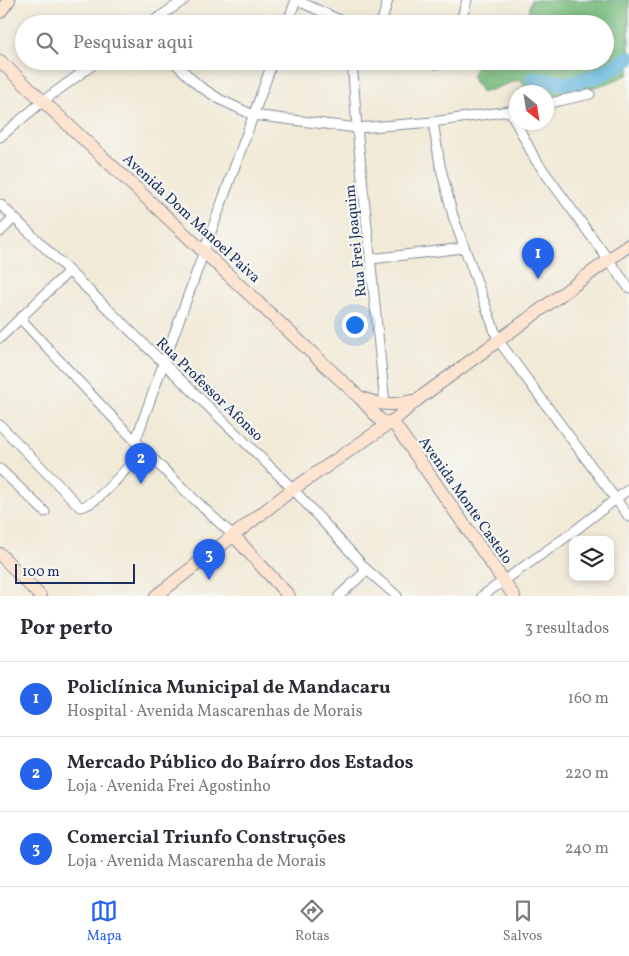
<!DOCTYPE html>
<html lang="pt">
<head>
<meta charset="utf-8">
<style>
  :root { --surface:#fff; --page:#f2f2f3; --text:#2b2b33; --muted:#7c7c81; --line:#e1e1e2; --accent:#2563eb }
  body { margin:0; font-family:Vollkorn,serif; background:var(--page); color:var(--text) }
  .controls { position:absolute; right:15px; bottom:15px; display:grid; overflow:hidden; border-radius:10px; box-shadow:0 2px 8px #0003 }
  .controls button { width:45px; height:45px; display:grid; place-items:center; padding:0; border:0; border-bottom:1px solid var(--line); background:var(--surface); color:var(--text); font:25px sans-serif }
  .compass { position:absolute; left:509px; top:85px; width:45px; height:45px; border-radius:50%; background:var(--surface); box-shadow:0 2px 8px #0003; rotate:150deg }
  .scale { position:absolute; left:15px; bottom:12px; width:120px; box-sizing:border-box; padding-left:5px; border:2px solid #1b2f5e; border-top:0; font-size:14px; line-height:18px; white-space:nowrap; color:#1b2f5e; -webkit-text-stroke:4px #f6f6f2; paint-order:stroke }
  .you { position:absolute; left:354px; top:324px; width:18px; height:18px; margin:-12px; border:4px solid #fff; border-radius:50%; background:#1a73e8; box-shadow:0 0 0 8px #1a73e833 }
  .badge { display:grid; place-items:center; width:32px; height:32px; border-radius:50%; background:var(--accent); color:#fff; font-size:16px; font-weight:700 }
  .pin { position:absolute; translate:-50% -41px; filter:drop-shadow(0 1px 2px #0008) }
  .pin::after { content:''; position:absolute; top:26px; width:18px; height:15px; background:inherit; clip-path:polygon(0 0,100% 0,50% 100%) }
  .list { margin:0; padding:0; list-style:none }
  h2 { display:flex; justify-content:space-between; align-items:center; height:65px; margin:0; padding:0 20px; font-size:21px }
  h2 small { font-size:16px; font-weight:400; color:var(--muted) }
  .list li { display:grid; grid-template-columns:32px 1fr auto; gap:15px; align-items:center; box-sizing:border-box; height:75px; padding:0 20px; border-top:1px solid var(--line) }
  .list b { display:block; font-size:19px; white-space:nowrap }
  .list p { margin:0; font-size:16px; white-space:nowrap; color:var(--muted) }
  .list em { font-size:16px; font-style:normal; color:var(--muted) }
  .icon { flex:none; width:28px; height:28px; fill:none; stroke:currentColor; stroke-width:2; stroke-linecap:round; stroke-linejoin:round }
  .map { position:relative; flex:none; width:629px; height:596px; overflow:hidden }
  .search { position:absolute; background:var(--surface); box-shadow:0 2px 8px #0003; left:15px; right:15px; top:15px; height:55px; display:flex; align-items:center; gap:12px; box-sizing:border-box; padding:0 18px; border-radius:28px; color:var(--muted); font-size:19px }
  .sheet { height:290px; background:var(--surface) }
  nav { display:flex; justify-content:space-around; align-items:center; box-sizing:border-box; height:70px; border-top:1px solid var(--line); background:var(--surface); font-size:14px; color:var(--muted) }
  nav a { display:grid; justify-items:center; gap:2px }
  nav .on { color:var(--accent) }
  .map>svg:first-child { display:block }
</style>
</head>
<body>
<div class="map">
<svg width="629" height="596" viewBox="0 0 629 596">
  <rect width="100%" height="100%" fill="#f6f6f2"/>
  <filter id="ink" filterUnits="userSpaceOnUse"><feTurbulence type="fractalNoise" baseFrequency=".02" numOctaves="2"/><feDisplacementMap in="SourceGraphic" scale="10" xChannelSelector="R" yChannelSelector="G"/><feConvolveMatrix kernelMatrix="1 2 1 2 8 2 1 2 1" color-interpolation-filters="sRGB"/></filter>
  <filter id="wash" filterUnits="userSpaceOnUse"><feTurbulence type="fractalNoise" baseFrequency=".0096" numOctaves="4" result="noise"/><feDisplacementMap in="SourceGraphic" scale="20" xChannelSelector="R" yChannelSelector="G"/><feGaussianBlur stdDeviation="1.12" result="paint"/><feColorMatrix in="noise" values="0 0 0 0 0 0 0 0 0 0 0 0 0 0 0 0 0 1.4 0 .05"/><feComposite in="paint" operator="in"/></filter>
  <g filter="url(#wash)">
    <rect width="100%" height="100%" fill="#f1ead7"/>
    <polygon fill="#79bc7f" stroke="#4a766e" points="531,0 629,0 629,74 608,83 554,99 547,99 546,92 518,92 525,88 521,79 482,93 471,76 480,61 605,61 605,24 525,24"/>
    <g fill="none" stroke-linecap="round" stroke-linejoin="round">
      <polyline stroke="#61b6dd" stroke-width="15" points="533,79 570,84 604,73 629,58"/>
    </g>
  </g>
  <g filter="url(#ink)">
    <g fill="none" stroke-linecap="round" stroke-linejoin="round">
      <defs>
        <g id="street">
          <polyline points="296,0 349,24"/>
          <polyline points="149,24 184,0"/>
          <polyline points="287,24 296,0"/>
          <polyline points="381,24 388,0"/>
          <polyline points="460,24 467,0"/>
          <polyline points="173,61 199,86 221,100 253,115 357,128 433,122 516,110"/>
          <polyline points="428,61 437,64 444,61"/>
          <polyline points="353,74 357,128 385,404"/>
          <polyline points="546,104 590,94"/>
          <polyline points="510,111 535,159 629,288"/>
          <polyline points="433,122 440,165 453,216 498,340 629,517"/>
          <polyline points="0,137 43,101 98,61"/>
          <polyline points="0,204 293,489 367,570 397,596"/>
          <polyline points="0,232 14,218"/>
          <polyline points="371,259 463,248"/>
          <path d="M20,318C89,393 158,468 234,536"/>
          <polyline points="0,338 68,272"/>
          <path d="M0,425L80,507C96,507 131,463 143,450"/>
          <polyline points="135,442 273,61"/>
          <polyline points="0,469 45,512"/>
          <polyline points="339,596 367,570"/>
          <polyline points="482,596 569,535 629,489"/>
        </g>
        <g id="secondary">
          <polyline points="0,12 9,0"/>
          <polyline points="0,61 360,398 381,421 391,423"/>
          <path d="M362,398C380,405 393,406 412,401"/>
          <polyline points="392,421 514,596"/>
          <polyline points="234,536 289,596"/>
          <polyline points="0,554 40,596"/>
          <polyline points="156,596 293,489 393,421 417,400 629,245"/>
        </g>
      </defs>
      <use href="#street" stroke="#868c9a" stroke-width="11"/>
      <use href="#secondary" stroke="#868c9a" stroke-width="14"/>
      <use href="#street" stroke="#fff" stroke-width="9"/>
      <use href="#secondary" stroke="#fde4d1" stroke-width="12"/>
    </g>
  </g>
  <g text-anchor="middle" stroke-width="4.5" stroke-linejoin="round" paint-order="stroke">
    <g font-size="15" fill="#1b2f5e" stroke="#f6f6f2">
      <text transform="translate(192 218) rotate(43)" y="5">Avenida Dom Manoel Paiva</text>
      <text transform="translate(355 241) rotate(-96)" y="5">Rua Frei Joaquim</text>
      <text transform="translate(210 389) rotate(44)" y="5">Rua Professor Afonso</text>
      <text transform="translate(466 500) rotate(55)" y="5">Avenida Monte Castelo</text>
    </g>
  </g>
</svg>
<div class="controls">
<button><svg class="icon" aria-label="layers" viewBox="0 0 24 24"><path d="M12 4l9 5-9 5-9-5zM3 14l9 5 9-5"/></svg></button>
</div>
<svg class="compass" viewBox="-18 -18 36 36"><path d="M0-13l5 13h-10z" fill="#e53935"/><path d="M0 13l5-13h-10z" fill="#7c7c81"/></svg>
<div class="scale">100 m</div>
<div class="you"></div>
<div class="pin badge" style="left:538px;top:279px">1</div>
<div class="pin badge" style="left:141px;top:484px">2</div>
<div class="pin badge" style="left:209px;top:580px">3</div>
<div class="search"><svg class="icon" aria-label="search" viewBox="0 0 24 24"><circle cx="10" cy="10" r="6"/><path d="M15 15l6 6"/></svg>Pesquisar aqui</div>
</div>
<section class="sheet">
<h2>Por perto<small>3 resultados</small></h2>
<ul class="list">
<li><span class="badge">1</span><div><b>Policlínica Municipal de Mandacaru</b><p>Hospital · Avenida Mascarenhas de Morais</p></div><em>160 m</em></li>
<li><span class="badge">2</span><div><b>Mercado Público do Baírro dos Estados</b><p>Loja · Avenida Frei Agostinho</p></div><em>220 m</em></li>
<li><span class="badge">3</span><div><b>Comercial Triunfo Construções</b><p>Loja · Avenida Mascarenha de Morais</p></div><em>240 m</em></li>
</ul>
</section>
<nav>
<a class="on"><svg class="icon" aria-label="map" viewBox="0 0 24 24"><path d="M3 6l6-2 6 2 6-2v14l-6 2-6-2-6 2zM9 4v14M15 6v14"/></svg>Mapa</a>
<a><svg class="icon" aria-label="directions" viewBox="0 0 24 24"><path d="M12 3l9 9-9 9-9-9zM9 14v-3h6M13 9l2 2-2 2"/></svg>Rotas</a>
<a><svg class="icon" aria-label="saved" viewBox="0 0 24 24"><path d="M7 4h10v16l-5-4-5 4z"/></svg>Salvos</a>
</nav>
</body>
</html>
